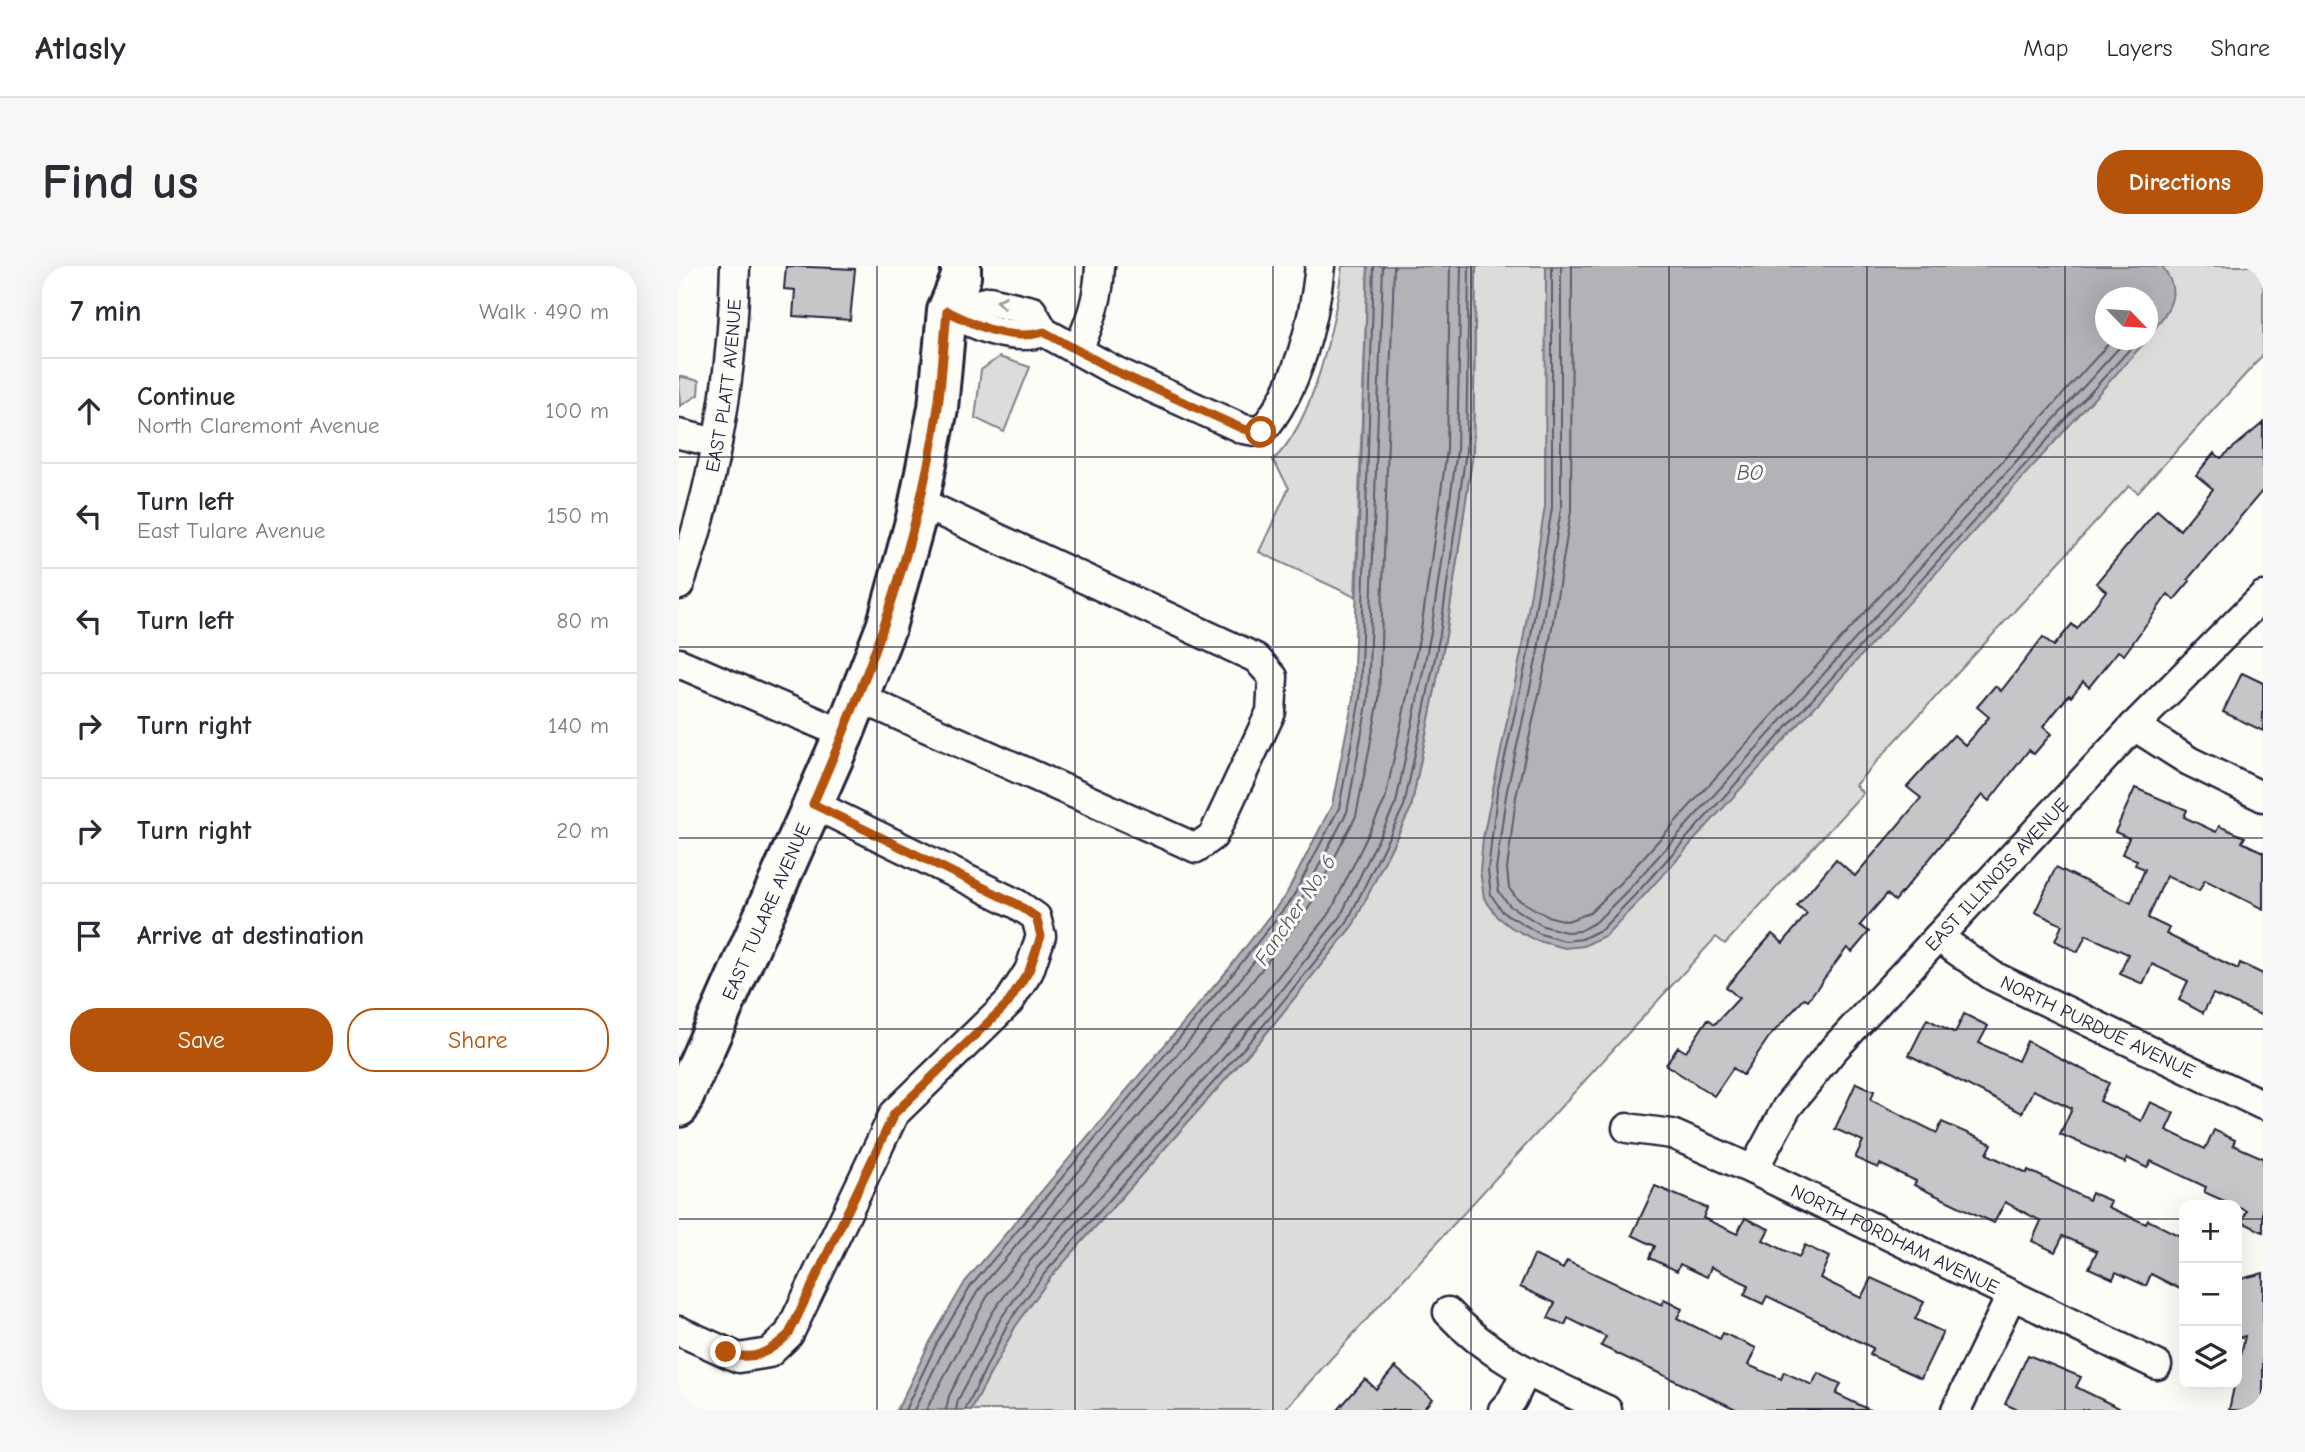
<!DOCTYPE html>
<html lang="en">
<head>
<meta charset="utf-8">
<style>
  :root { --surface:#fff; --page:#f7f7f7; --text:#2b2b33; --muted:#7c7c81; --line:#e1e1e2; --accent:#b45309 }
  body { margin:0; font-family:"Comic Neue",sans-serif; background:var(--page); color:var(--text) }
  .controls { position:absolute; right:21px; bottom:21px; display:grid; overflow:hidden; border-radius:14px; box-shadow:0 7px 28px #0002 }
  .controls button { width:63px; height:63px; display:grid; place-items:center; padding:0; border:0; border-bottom:2px solid var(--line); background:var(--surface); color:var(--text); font:35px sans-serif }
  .compass { position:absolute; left:1416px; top:21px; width:63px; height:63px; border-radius:50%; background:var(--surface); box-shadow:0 7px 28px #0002; rotate:115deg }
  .stop { position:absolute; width:21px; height:21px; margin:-16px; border:5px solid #b45309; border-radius:50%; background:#fff }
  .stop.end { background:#b45309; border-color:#fff; box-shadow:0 2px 7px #0008 }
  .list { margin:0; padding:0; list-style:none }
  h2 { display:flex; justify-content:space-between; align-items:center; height:91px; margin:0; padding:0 28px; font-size:30px }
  h2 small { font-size:23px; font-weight:400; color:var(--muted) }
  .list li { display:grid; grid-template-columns:46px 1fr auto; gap:21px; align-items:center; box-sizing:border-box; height:105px; padding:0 28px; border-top:2px solid var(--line) }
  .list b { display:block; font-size:26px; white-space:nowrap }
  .list p { margin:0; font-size:23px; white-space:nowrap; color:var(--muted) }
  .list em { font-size:23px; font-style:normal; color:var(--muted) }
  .actions { display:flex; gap:14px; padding:21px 28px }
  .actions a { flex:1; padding:16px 0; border:2px solid var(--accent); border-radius:28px; text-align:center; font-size:24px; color:var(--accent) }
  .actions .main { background:var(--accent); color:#fff }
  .icon { flex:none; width:38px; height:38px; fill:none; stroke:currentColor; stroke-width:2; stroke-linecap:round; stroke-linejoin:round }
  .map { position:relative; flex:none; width:1584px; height:1144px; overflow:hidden; border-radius:28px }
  header { display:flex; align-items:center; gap:42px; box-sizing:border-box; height:98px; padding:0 35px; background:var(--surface); border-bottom:2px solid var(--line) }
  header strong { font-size:33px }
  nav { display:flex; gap:38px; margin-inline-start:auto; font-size:24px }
  .intro { display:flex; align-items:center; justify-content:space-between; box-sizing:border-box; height:168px; padding:0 42px }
  h1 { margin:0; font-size:49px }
  .button { padding:18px 32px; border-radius:28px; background:var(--accent); color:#fff; font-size:24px; font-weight:700 }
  main { display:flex; gap:42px; padding:0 42px }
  aside { flex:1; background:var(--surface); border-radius:28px; box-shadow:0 7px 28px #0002 }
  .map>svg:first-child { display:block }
</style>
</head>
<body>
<header>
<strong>Atlasly</strong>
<nav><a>Map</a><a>Layers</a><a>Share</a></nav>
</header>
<div class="intro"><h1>Find us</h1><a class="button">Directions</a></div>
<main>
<aside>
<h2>7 min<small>Walk · 490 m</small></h2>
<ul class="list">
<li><svg class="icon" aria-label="ahead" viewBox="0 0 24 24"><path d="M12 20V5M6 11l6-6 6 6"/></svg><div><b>Continue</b><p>North Claremont Avenue</p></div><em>100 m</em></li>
<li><svg class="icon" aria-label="left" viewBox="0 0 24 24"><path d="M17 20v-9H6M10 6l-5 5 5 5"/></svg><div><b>Turn left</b><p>East Tulare Avenue</p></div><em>150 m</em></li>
<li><svg class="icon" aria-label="left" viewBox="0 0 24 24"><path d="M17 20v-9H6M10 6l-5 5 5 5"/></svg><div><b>Turn left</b></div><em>80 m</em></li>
<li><svg class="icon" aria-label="right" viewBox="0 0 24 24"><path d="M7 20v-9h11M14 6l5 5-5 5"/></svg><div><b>Turn right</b></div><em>140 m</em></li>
<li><svg class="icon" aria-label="right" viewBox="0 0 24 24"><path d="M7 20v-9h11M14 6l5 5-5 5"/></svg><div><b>Turn right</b></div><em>20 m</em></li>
<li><svg class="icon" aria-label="arrive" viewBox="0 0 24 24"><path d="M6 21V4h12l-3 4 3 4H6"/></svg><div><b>Arrive at destination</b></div></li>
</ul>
<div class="actions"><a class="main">Save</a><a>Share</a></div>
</aside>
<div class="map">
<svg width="1584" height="1144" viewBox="0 0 1584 1144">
  <rect width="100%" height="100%" fill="#fdfcf7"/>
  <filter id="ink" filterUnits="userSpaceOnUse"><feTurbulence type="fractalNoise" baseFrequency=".0143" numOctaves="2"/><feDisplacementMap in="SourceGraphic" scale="14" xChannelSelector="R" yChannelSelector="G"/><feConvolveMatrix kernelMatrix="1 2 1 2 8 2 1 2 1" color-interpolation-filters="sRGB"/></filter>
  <g filter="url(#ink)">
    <g fill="#dddcdb" stroke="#807f8b" stroke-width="2" fill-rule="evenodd">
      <path d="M663,0H689L676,331L580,286L610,222L594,194C635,157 657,54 663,0Z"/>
      <path d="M797,0H1584V89L1459,227L1450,220L1176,519L1184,527L1046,678L1037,671L605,1144H292L336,1061L371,1012L585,770L674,659L732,542L767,369L794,186ZM1426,32H1468V74H1426Z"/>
      <polygon points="320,91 351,101 325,166 296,152 302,104"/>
      <polygon points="0,110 20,115 19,129 1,140"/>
    </g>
    <g fill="#b2b2b7" stroke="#787885" stroke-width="2">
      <polygon points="689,0 797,0 794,186 767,369 732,542 674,659 585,770 371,1012 336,1061 292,1144 218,1144 251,1076 286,1016 548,705 608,627 653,539 674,432"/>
      <path d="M867,0H1483C1506,30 1487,46 1468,73V32H1426V74L1467,75L960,635L927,669L905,680L886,682L859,675L833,662L819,651L805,632L801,604L804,572L842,387L866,241Z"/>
    </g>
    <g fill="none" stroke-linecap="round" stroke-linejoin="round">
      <g stroke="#5c5c6d" stroke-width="2">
        <polyline points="873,0 873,242 849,388 818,527 809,604 812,629 824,646 861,668 886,675 903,673 923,663 955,630 1459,74"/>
        <polyline points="882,0 882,243 858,390 827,529 817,603 820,626 831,640 864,660 887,666 901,665 917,656 949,624 1447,74"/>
        <polyline points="893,0 892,245 868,392 837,531 828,603 830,622 838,633 868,650 888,655 911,647 941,617 1433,74"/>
        <polyline points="226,1144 257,1079 292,1020 553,709 614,631 660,542 681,432 695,0"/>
        <polyline points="235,1144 265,1083 299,1025 560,715 621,636 668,546 689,433 704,0"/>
        <polyline points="247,1144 308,1031 568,722 629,643 677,550 700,434 715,0"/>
        <polyline points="267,1144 270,1130 313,1047 350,996 565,753 652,645 706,534 742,364 768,184 771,0"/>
        <polyline points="277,1144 279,1134 322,1052 358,1002 573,760 661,651 717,537 752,366 778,185 782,0"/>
        <polyline points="286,1144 329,1057 365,1008 579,766 668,656 725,540 761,368 787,185 790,0"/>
      </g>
    </g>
    <g fill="#c6c6c8" stroke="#22223b" stroke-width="2">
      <polygon points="107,0 176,3 171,54 114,50 116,24 105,23"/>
      <polygon points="1584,157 1584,224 1509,313 1511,315 1495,334 1489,328 1445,389 1439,385 1410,421 1404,416 1392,431 1390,429 1364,461 1372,468 1355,488 1350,484 1310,535 1303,529 1216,635 1208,628 1181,659 1190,666 1173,686 1168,682 1129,734 1126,732 1090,771 1064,809 1054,802 1035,830 987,799 999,781 1007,786 1029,753 1036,758 1060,732 1047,721 1093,668 1104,677 1128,648 1118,640 1157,593 1176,610 1242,532 1228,521 1275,469 1286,479 1310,451 1298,441 1316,420 1322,425 1364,371 1375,380 1393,358 1398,363 1427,325 1417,317 1478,244 1501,264 1534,223 1517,209 1535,187 1542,192"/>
      <polygon points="1563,407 1584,417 1584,465 1544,446"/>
      <polygon points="1456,522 1508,544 1505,551 1537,566 1540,560 1566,571 1563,576 1584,586 1584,643 1526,614 1520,625 1487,610 1469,652 1490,662 1487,668 1559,703 1561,697 1584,708 1584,750 1534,728 1524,747 1500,734 1509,715 1473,698 1464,718 1441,708 1449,688 1407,669 1399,686 1376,675 1383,659 1356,646 1377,601 1452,637 1466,603 1456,599 1458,594 1443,588 1450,572 1436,566"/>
      <polygon points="1285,748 1309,760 1300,777 1339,795 1348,775 1430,817 1421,835 1462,855 1471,836 1495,847 1487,864 1526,883 1535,864 1556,874 1554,879 1584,892 1584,966 1563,956 1568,945 1525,926 1527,921 1472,895 1468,902 1448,892 1446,897 1381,868 1393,842 1354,824 1343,847 1230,789 1248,753 1276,767"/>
      <polygon points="1177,817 1195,825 1192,834 1258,867 1263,856 1313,878 1308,888 1348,907 1349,904 1410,934 1413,927 1432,935 1429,941 1467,958 1469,954 1505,972 1505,1025 1472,1008 1467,1020 1437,1006 1434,1013 1410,1002 1418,985 1384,970 1376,986 1353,975 1362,955 1326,936 1315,957 1235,919 1237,915 1201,898 1199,902 1176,892 1184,875 1156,863"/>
      <polygon points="976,920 1028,942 1024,952 1058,968 1066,952 1090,963 1084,974 1120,991 1126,979 1150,991 1141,1012 1182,1032 1192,1012 1245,1036 1236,1053 1264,1066 1242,1112 1191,1089 1194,1082 1088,1030 1084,1038 1065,1029 1070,1019 1032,1001 1028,1011 1001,998 998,1005 971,992 976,980 953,969"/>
      <polygon points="855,989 884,1003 888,995 983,1039 985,1034 1003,1043 998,1052 1041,1073 1044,1067 1077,1082 1069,1099 1102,1113 1105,1106 1133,1119 1139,1107 1162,1118 1157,1128 1191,1144 1059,1144 1018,1125 922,1080 927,1071 889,1052 886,1059 869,1052 876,1037 841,1021"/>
      <polygon points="1584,1007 1584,1144 1550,1144 1566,1070 1558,1072 1558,1014"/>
      <polygon points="1349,1089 1402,1111 1397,1121 1444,1144 1339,1144 1326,1138"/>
      <polygon points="716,1101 753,1133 744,1144 659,1144 686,1113 697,1123"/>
    </g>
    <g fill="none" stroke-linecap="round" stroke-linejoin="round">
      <defs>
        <g id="street">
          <path d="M268,45L311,35L353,45L365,66L436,105L564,163L582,166C619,123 635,56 641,0"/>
          <path d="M268,45C299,60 331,76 365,66"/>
          <path d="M399,83C412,55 420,31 421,0"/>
          <polyline points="0,168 38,177"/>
          <path id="s1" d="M0,319C36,217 54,108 56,0"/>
          <polyline points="0,397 165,468"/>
          <polyline points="179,431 517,582 534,570 592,446 594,411 577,392 240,236"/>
          <polyline points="1455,460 1510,495 1584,531"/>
          <path id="s2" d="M1259,671L1314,710L1584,839"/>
          <path id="s3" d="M948,862L993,868L1074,904L1478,1099"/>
          <path id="s4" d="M1074,904L1108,841L1154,784L1455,460L1584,330"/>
          <path d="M769,1046C814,1095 869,1116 928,1144"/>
          <polyline points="0,1065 60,1092 90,1087 110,1068 215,848 330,736 350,705 362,670 357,651 338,638 134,538"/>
          <polyline points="824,1144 833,1134 847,1105"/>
          <polyline points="1277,1144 1332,1030"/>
        </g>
        <g id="secondary">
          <path id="s5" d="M0,841L165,468L207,361L237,252L259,142L268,45L282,11V0"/>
        </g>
      </defs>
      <use href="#street" stroke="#22223b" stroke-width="33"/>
      <use href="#secondary" stroke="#22223b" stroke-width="44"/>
      <use href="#street" stroke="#fdfcf7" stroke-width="28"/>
      <use href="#secondary" stroke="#fdfcf7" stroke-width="38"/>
    </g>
    <defs><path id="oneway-chevron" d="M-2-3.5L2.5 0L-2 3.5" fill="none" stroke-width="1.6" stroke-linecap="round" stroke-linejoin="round" transform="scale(1.75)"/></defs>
    <use stroke="#9a9aa2" href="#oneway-chevron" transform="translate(322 36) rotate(-172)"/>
  </g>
  <g fill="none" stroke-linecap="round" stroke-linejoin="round" filter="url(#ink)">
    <path stroke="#b45309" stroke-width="9" d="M47,1086C73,1097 91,1086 110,1068L215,848L330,736L350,705L362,670L357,651L338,638L134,538C190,411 239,280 259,141C263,110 265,77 268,45C299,60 331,76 365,66L436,105L564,163L582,166"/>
  </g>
  <path fill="none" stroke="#22223b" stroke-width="2" stroke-opacity="0.55" d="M198,0V1144M396,0V1144M594,0V1144M792,0V1144M990,0V1144M1188,0V1144M1386,0V1144M0,191H1584M0,381H1584M0,572H1584M0,763H1584M0,953H1505M1558,953H1584"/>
  <g text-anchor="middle" stroke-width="6" stroke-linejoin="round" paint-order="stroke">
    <g font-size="19" fill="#22223b" stroke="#fdfcf7">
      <text dy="7" stroke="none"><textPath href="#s1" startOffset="205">EAST PLATT AVENUE</textPath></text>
      <text dy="7" stroke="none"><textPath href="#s4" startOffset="385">EAST ILLINOIS AVENUE</textPath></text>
      <text dy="7" stroke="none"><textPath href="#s5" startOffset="214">EAST TULARE AVENUE</textPath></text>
      <text dy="7" stroke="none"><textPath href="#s2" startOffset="184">NORTH PURDUE AVENUE</textPath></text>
      <text dy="7" stroke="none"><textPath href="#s3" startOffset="292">NORTH FORDHAM AVENUE</textPath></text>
    </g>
    <g font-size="21" font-style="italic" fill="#545466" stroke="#fdfcf7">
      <text x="1071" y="214">BO</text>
      <text transform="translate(616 644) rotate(-56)" y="7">Fancher No. 6</text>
    </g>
  </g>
</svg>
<div class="controls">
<button>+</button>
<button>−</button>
<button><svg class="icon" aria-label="layers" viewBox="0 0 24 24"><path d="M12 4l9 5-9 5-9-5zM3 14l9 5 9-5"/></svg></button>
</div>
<svg class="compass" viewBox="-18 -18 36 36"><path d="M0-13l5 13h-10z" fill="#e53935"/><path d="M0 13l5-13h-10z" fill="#7c7c81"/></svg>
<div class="stop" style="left:582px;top:166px"></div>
<div class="stop end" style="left:47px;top:1086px"></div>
</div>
</main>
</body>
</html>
